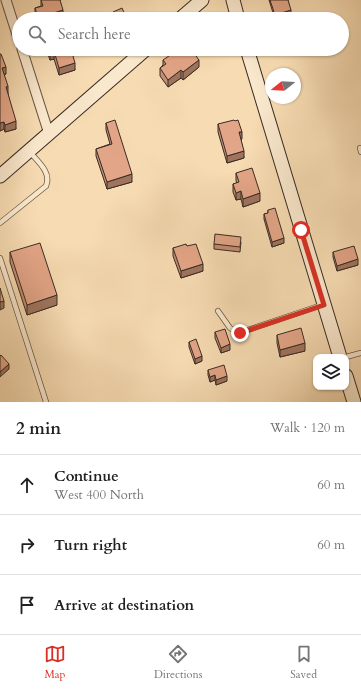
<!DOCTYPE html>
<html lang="en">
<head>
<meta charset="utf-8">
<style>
  :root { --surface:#fff; --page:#f6f6f6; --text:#202124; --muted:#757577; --line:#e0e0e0; --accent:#d93025 }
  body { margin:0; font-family:Cardo,serif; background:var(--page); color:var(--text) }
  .controls { position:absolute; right:12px; bottom:12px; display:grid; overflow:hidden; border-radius:8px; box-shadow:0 1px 3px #0004 }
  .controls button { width:36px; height:36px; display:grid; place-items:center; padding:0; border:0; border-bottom:1px solid var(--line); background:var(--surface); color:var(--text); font:20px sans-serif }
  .compass { position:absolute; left:265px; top:68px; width:36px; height:36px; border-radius:50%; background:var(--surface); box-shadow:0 1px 3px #0004; rotate:252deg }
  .stop { position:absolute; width:12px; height:12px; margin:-9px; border:3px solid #d93025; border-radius:50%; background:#fff }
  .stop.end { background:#d93025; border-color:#fff; box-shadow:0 1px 4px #0008 }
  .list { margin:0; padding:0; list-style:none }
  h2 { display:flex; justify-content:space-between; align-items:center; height:52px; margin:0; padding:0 16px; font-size:17px }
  h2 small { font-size:13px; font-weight:400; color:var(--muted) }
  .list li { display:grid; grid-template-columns:26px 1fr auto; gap:12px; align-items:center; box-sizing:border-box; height:60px; padding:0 16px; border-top:1px solid var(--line) }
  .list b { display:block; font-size:15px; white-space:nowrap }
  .list p { margin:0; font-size:13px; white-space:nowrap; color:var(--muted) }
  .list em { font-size:13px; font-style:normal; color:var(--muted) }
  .icon { flex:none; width:22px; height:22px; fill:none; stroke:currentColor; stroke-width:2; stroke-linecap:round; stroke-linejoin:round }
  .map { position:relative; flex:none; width:361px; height:402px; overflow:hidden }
  .search { position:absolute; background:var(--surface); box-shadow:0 1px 3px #0004; left:12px; right:12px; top:12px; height:44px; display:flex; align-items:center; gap:10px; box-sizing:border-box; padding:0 14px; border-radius:22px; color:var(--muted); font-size:15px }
  .sheet { height:232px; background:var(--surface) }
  nav { display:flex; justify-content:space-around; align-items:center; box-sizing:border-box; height:56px; border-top:1px solid var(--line); background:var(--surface); font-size:11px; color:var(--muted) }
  nav a { display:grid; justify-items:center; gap:2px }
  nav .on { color:var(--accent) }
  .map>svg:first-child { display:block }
</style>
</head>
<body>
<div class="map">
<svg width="361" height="402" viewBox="0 0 361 402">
  <rect width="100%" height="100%" fill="#f7dbb2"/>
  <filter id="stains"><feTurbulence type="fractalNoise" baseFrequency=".005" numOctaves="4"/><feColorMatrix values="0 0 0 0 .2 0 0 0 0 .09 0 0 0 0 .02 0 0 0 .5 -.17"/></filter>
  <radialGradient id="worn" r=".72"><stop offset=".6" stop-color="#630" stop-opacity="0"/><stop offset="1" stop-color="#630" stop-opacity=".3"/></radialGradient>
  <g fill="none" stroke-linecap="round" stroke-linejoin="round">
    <defs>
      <g id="lane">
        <polyline points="360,148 361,152"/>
        <path d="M0,223L46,186C52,172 37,161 29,151"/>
        <polyline points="0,258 46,402"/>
        <polyline points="218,311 230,328 239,333 322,305"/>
        <polyline points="346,357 361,353"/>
      </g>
      <g id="street">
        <polyline points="6,0 19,41"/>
        <polyline points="22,49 49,134"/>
      </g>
      <g id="secondary">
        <polyline points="233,0 238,19"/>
        <polyline points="180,19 202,0"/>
        <polyline points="247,49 340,357"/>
        <polyline points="0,176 146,49"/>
        <polyline points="346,376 354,402"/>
      </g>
    </defs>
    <use href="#lane" stroke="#685848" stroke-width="6"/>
    <use href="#street" stroke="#685848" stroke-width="11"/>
    <use href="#secondary" stroke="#392c24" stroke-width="15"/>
    <use href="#lane" stroke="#fae8cd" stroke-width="4.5"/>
    <use href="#street" stroke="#fae8cd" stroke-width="9"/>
    <use href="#secondary" stroke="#fae8cd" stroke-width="13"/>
  </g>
  <g fill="#c38e74" stroke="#392c24">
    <polygon points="41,0 60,0 63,18 59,19 36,19 35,16 35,8 41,6"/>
    <polygon points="269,0 288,0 291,16 280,19 275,19"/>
    <polygon points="113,12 127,19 114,19 113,17"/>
    <polygon points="46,49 71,49 75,70 59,75 54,59 50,60"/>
    <polygon points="0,54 6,74 4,75 8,94 16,129 5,132 4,129 0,131"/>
    <polygon points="163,60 199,67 183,80 181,78 168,87 160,76 160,68 163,65"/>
    <polygon points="106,123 132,182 107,189 96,156 96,149 110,144 106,130"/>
    <polygon points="218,124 242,139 241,140 244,158 227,163 218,132"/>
    <polygon points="236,173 260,201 243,207 241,199 236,200 233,192 233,184 237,183 236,181"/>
    <polygon points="268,210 284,243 272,247 264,219 264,214 268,213"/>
    <polygon points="241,242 240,252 214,249 214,244"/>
    <polygon points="187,246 203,271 181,278 173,256 173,248"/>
    <polygon points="10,252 57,305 27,315 10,262"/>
    <polygon points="333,252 358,265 337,271 333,257"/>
    <polygon points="215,332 230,350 221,353 215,338"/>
    <polygon points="277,335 305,351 280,357 277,343"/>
    <polygon points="189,342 202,361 195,364 189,347"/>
    <polygon points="208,370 227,381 216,385 215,380 210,382 208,375"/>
  </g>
  <g fill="#9f745e" stroke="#392c24">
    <polygon points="63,10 63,18 59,19 38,19 38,18"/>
    <polygon points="291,10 291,16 280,19 275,19 275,15"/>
    <polygon points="208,49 221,49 221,50 208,54"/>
    <polygon points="54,51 54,59 50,60 50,53"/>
    <polygon points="199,60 199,67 183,80 183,72"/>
    <polygon points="75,63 75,70 59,75 59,68"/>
    <polygon points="6,67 6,74 2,75 2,68"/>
    <polygon points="181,70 181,78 168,87 168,80"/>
    <polygon points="8,86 8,94 6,95 6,87"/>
    <polygon points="16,121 16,129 5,132 5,125"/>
    <polygon points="4,122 4,129 0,131 0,123"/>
    <polygon points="239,132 242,132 242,139 239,140"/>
    <polygon points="244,151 244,158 227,163 227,156"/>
    <polygon points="132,174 132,182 107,189 107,182"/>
    <polygon points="241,191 241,199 236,200 236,193"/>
    <polygon points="260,193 260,201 243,207 243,199"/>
    <polygon points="284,238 284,243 272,247 272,242"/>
    <polygon points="358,259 358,265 337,271 337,266"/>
    <polygon points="203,264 203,271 181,278 181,271"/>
    <polygon points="57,295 57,305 27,315 27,305"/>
    <polygon points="4,301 4,308 0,310 0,302"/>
    <polygon points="305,343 305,351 280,357 280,350"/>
    <polygon points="230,344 230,350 221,353 221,348"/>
    <polygon points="202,356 202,361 195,364 195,359"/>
    <polygon points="9,364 9,369 0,377 0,372"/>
    <polygon points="215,375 215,380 210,382 210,377"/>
    <polygon points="227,376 227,381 216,385 216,380"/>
  </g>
  <g fill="#e3a587" stroke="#392c24">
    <polygon points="41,0 60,0 63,10 38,18 35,8 43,6"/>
    <polygon points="270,0 288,0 291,10 275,15"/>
    <polygon points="122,8 127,19 116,19 113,12"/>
    <polygon points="49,49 71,49 75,63 59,68 54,51 50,53"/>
    <polygon points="179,49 191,49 199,60 183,72 181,70 168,80 160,68 166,64 163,60"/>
    <polygon points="0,54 1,54 6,67 2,68 8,86 6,87 16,121 5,125 4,122 0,123"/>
    <polygon points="115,120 132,174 107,182 96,149 112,144 106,123"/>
    <polygon points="234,120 235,121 238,120 242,132 239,132 244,151 227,156 218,124"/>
    <polygon points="252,168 260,193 243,199 241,191 236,193 233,184 239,182 236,173"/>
    <polygon points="275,208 284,238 272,242 264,214 268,213 268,210"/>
    <polygon points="215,234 241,237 240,247 214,244"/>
    <polygon points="40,243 57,295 27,305 10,252"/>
    <polygon points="186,244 187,246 196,244 203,264 181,271 173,248"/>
    <polygon points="354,246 358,259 337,266 333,252"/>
    <polygon points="0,288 4,301 0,302"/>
    <polygon points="301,328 305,343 280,350 277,335"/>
    <polygon points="225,329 230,344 221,348 215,332"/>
    <polygon points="196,339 202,356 195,359 189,342"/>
    <polygon points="1,355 9,364 0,372 0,356"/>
    <polygon points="224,365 227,376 216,380 215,375 210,377 208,370"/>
  </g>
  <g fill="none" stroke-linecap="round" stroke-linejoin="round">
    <polyline stroke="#d93025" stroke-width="5" points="240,333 324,305 301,230"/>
  </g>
  <rect width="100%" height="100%" filter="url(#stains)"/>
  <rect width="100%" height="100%" fill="url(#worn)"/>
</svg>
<div class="controls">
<button><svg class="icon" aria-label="layers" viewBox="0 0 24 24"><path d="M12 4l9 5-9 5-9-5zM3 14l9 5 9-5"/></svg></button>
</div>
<svg class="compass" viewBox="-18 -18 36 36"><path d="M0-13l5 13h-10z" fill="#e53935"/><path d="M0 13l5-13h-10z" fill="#757577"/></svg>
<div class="stop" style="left:301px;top:230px"></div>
<div class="stop end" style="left:240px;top:333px"></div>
<div class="search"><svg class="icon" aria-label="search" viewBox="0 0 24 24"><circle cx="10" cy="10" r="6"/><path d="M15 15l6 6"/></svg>Search here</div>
</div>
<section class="sheet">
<h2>2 min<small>Walk · 120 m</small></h2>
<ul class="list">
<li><svg class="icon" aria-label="ahead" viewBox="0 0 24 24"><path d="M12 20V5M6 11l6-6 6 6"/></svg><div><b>Continue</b><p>West 400 North</p></div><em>60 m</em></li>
<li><svg class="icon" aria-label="right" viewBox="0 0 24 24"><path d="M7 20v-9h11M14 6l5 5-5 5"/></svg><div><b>Turn right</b></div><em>60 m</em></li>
<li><svg class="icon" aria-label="arrive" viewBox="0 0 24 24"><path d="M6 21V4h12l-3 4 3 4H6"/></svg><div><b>Arrive at destination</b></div></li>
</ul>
</section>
<nav>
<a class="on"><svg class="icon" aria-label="map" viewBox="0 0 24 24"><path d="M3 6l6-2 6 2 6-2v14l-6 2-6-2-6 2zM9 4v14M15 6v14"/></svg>Map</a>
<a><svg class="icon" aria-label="directions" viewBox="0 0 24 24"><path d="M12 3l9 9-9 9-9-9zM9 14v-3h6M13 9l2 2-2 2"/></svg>Directions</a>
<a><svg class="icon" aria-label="saved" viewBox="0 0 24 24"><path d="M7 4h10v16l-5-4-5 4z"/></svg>Saved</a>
</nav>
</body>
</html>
